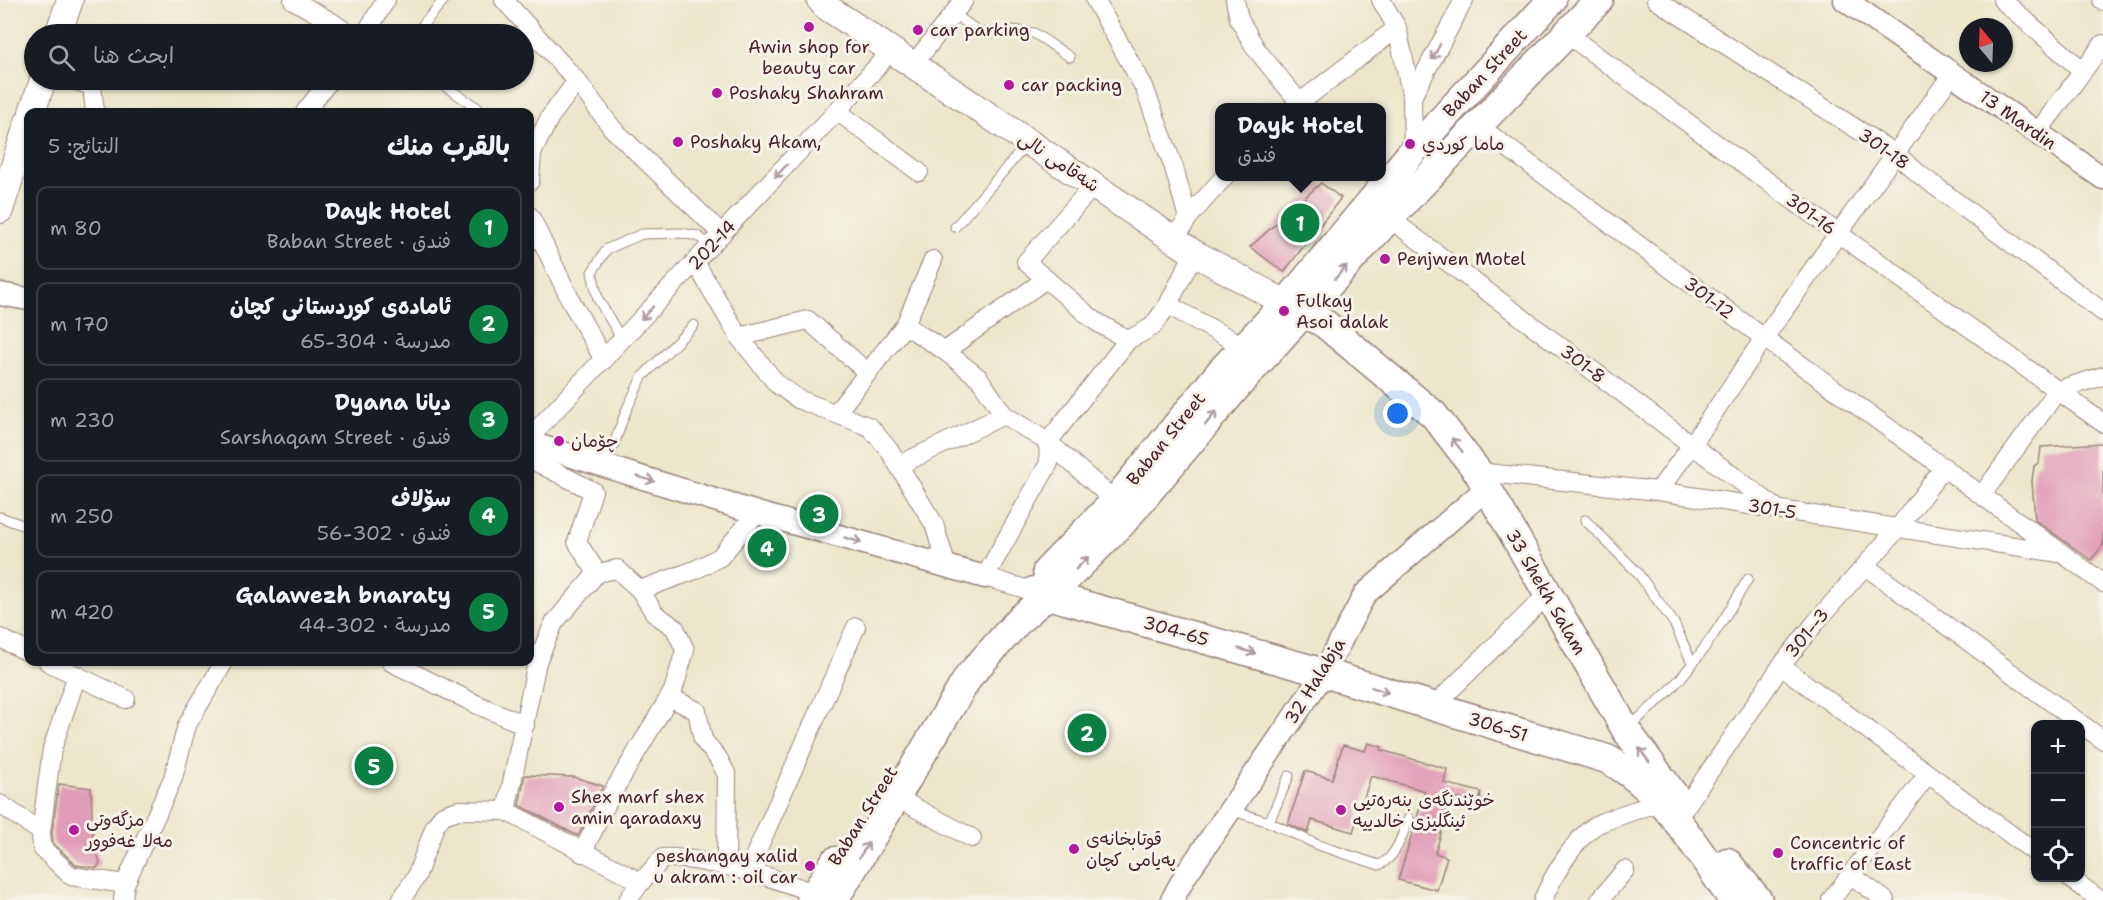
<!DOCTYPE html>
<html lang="ar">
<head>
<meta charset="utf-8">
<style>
  :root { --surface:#171b24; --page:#242831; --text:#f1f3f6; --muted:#9ea1a6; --line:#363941; --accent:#0b8043 }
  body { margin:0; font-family:"Shantell Sans","Playpen Sans Arabic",sans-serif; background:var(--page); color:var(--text); direction:rtl }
  .controls { position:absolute; right:18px; bottom:18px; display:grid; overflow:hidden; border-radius:12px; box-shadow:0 2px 4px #0004 }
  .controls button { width:54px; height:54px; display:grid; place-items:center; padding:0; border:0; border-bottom:2px solid var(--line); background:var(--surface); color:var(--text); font:30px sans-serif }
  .compass { position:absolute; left:1959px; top:18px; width:54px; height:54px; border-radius:50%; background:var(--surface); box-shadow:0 2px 4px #0004; rotate:341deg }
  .you { position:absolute; left:1398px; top:414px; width:21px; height:21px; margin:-15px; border:4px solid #fff; border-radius:50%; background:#1a73e8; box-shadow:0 0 0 9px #1a73e833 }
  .badge { display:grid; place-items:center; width:39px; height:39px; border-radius:50%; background:var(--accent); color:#fff; font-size:20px; font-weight:700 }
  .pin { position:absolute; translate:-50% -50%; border:3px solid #fff; box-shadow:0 2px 6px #0006 }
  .popup { position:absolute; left:1215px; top:103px; width:171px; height:78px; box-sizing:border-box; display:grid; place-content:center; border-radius:12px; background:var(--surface); filter:drop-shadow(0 2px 4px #0005); font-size:20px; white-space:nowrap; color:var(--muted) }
  .popup b { font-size:22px; color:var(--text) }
  .popup::after { content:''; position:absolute; left:50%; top:100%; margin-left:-12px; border:12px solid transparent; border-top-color:var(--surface) }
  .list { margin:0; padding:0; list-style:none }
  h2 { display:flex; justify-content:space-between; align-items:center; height:78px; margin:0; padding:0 24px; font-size:26px }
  h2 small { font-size:20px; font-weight:400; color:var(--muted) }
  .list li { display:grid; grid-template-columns:39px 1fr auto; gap:18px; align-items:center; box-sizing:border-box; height:84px; margin:0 12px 12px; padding:0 12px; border:2px solid var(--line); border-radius:12px }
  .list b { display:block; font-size:22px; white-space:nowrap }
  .list p { margin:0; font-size:20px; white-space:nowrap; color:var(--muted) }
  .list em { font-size:20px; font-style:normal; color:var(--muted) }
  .icon { flex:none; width:33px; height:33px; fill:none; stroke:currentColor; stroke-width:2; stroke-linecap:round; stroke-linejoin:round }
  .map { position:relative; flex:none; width:2103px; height:900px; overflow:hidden; direction:ltr }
  .search { position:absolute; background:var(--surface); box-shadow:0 2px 4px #0004; left:24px; top:24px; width:510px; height:66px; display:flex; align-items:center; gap:15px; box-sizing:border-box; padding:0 21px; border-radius:33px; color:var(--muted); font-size:22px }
  .panel { position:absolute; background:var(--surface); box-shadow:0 2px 4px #0004; left:24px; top:108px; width:510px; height:558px; border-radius:12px; direction:rtl }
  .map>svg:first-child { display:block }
</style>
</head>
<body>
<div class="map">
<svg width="2103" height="900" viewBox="0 0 2103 900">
  <rect width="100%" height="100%" fill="#f7f3e8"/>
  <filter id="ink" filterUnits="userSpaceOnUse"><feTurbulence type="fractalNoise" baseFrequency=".0167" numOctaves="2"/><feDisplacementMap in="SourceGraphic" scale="12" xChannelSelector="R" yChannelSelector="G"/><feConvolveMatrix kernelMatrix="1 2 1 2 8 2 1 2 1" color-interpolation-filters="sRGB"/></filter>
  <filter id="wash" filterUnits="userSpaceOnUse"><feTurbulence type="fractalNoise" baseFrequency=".008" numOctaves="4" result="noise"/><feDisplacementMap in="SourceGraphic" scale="24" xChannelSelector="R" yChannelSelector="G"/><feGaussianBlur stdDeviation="1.35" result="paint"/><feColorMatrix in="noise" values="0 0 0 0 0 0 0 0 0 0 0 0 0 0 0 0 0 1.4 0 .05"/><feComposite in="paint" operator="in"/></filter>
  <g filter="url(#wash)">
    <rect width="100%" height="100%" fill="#ece7cb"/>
    <g id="blocks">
      <g fill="#e19db8">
        <polygon points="1321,183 1341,198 1284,272 1250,247"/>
        <polygon points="2103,443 2103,545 2091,560 2035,520 2032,481 2034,466 2039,463 2041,447"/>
        <polygon points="1368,743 1382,747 1381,750 1447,769 1444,783 1481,792 1480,801 1452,798 1435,853 1447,857 1437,890 1398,880 1425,791 1371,776 1353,832 1312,820 1308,833 1288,824 1305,771 1332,779 1343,745 1365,751"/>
        <polygon points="525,775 574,777 603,786 578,836 519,805"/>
        <polygon points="59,784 91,788 93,839 100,863 97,868 76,865 53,843 52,832"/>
      </g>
    </g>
  </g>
  <g filter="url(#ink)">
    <use href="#blocks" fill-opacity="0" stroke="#9b837b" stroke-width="1.5"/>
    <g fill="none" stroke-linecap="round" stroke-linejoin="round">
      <defs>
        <g id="service">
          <polyline points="953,13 979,32 1002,33 1012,30 1034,33 1070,57"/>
          <polyline points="415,34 444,0"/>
          <polyline points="435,80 478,108"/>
          <polyline points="955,227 1027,144"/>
          <polyline points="622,340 598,299 592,272 607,249 642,234 681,233 698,236 710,246"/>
          <polyline points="606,466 626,411 642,377 694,325"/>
          <polyline points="0,517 28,527"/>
          <polyline points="1585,520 1637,572 1674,623 1692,663"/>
          <path d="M1628,728C1642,715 1657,703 1670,690C1702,656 1725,618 1748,579"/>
          <path d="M1230,810L1269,822L1318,845L1379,865C1397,857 1402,835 1409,818"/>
          <polyline points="1269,822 1289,776"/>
        </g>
        <g id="minor">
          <polyline points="293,0 330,21 349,34"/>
          <polyline points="504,0 577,81 612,128 722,234"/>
          <polyline points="1095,0 1144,87 1174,168 1188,218"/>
          <polyline points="1235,0 1239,19 1256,49 1300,103"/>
          <polyline points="1381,0 1397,28 1412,97"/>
          <polyline points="1656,0 1897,155 1919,174 2103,312"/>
          <polyline points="2002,0 2083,71"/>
          <polyline points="2102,0 2103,1"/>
          <polyline points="365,34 386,0"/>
          <polyline points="1567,34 1839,234 2103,423"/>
          <polyline points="913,65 964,0"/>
          <polyline points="73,80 92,86 95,112"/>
          <polyline points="1294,107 1397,28"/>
          <polyline points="837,111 919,172"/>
          <polyline points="305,112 330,80"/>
          <polyline points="1477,125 1764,338 2103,583"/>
          <polyline points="2037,133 2103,44"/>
          <polyline points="1413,151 1412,97 1464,0"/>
          <polyline points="530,181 532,153 550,117 577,81"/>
          <polyline points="1094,185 1026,262 1095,321 1128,340"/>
          <polyline points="530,216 572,303 604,360"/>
          <polyline points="1389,218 1776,508"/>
          <polyline points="1175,239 1188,218 1225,176"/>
          <polyline points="695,262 739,337 777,384 798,399 870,427 889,450 934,524 947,567"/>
          <polyline points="1168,305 1243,346"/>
          <polyline points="905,325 945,351 979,378 1004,415 1048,442 1115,501"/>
          <polyline points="739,337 808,320 868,373"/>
          <polyline points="945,351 1046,279"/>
          <polyline points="836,413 905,325 933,260"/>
          <polyline points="530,437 837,111 891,51"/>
          <polyline points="530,459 593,491 577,542 597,573"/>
          <polyline points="899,465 1004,415"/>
          <polyline points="1478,472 1658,491 2059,553"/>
          <polyline points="1658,491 1692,445 1764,338 1952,74"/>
          <polyline points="1982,495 2058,390 2103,376"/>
          <polyline points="1865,566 2103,740"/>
          <polyline points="640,590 695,570 720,557 757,513"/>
          <polyline points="1029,590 985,577 1049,463 1048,442 1128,340 1152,327 1168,305 1194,253"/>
          <polyline points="0,638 28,652"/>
          <polyline points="48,662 126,699"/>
          <polyline points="391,662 478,705 525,725"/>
          <polyline points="1781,666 2036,853"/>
          <polyline points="670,697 697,711 703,740 718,758 727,775 726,866"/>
          <polyline points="1433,707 1548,594"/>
          <polyline points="897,798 972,838"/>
          <polyline points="0,804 41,832 42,848 71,876 125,884"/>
          <polyline points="1684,809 1781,666 1816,622 1898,528 1944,467"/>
          <polyline points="506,811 537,662 554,623 597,573"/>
          <polyline points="41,832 52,749 77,675"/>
          <polyline points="582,853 611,795 673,691 685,650 675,628 655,614 640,590 617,569 597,573"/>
          <polyline points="748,871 856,627"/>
          <polyline points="1851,875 1885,900"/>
          <polyline points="2070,878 2100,900"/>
          <polyline points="123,900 125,884 173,778 187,725 224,662"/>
          <polyline points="401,900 416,877 435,826 443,815 458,810 506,811 641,882"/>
          <path d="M628,900L641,882L663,858C677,857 691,860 705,862C743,868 779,879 815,894"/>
          <path d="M1543,900C1552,877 1577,834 1600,823C1619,815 1641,809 1661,801"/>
          <polyline points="1600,900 1625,870"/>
          <polyline points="1831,900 1928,774"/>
        </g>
        <g id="tertiary">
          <polyline points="1845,0 2103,178"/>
          <polyline points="0,294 28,299"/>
          <polyline points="530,443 757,513 985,577"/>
          <polyline points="1172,900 1185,876 1324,673 1365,594 1487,488"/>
        </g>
        <g id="secondary">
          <polyline points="820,0 825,6 1194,253 1302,312"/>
          <polyline points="58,34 70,0"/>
          <polyline points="32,112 43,80"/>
          <polyline points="0,210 28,122"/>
        </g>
        <g id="primary">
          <polyline points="1305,313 1325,324 1434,415 1478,472 1626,730 1676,798"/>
          <polyline points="1047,571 1115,501 1221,371 1287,302 1413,151 1552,0"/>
          <path d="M1034,591L1324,673L1607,759C1664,789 1697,850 1733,900"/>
          <polyline points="1727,862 1758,900"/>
          <polyline points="811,900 835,861"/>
          <polyline points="834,900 969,676 1020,619 1064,581 1122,523 1239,384 1389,218 1599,0"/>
        </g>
      </defs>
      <use href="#service" stroke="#9b837b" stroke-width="11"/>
      <use href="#minor" stroke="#9b837b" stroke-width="20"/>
      <use href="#tertiary" stroke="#9b837b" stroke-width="25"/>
      <use href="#secondary" stroke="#9b837b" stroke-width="28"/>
      <use href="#primary" stroke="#9b837b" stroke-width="31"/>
      <use href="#service" stroke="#fff" stroke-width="9"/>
      <use href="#minor" stroke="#fff" stroke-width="18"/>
      <use href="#tertiary" stroke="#fff" stroke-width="22"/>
      <use href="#secondary" stroke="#fff" stroke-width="26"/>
      <use href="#primary" stroke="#fff" stroke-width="28"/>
    </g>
    <defs><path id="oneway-shaft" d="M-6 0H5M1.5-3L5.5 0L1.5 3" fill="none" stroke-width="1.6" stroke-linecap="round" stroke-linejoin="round" transform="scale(1.5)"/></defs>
    <g stroke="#ae9aa0">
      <use href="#oneway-shaft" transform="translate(1436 52) rotate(118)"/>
      <use href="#oneway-shaft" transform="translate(781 171) rotate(133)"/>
      <use href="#oneway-shaft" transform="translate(1341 272) rotate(-49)"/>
      <use href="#oneway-shaft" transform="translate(647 313) rotate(133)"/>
      <use href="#oneway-shaft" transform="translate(1211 418) rotate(-50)"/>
      <use href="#oneway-shaft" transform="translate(1457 445) rotate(-128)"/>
      <use href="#oneway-shaft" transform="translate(646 479) rotate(17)"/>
      <use href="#oneway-shaft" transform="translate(853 540) rotate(16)"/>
      <use href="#oneway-shaft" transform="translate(1082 563) rotate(-45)"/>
      <use href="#oneway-shaft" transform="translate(1247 651) rotate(16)"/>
      <use href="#oneway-shaft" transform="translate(1380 690) rotate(18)"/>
      <use href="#oneway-shaft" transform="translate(1644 755) rotate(-126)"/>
      <use href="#oneway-shaft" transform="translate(864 850) rotate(-58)"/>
    </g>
  </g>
  <g fill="#b5179e" stroke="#f7f3e8" stroke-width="2">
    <circle cx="809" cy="27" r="6"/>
    <circle cx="918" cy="30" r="6"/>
    <circle cx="1009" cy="85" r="6"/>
    <circle cx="717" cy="93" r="6"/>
    <circle cx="678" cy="142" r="6"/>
    <circle cx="1410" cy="144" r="6"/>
    <circle cx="1385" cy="259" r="6"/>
    <circle cx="1284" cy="311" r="6"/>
    <circle cx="559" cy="441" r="6"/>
    <circle cx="559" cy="807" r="6"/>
    <circle cx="1341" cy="810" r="6"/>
    <circle cx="74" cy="830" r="6"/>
    <circle cx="1074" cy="849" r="6"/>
    <circle cx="1778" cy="853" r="6"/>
    <circle cx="810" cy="866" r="6"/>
  </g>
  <g text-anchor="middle" stroke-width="6" stroke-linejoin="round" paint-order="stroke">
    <g font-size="18" fill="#4a1f2b" stroke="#f7f3e8" text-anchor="start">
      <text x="930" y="36">car parking</text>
      <text x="809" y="53" text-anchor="middle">Awin shop for<tspan x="809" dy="21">beauty car</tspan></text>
      <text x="1021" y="91">car packing</text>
      <text x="729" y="99">Poshaky Shahram</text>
      <text x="690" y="148">Poshaky Akam,</text>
      <text x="1422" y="150">ماما كوردي</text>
      <text x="1397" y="265">Penjwen Motel</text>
      <text x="1296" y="307">Fulkay<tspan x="1296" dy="21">Asoi dalak</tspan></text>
      <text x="571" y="447">چۆمان</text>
      <text x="571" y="803">Shex marf shex<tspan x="571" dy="21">amin qaradaxy</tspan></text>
      <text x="1353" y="806">خوێندنگەی بنەڕەتیی<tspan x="1353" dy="21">ئینگلیزی خالدییە</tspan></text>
      <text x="86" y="826">مزگەوتی<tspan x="86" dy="21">مەلا غەفوور</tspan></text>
      <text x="1086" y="845">قوتابخانەی<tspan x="1086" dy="21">پەیامی کچان</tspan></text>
      <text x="1790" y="849">Concentric of<tspan x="1790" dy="21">traffic of East</tspan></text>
      <text x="798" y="862" text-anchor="end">peshangay xalid<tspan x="798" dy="21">u akram : oil car</tspan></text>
    </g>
    <g font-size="18" fill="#4a1f2b" stroke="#f7f3e8">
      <text transform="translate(1485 73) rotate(-47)" y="6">Baban Street</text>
      <text transform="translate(2018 120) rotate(35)" y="6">13 Mardin</text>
      <text transform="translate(1884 149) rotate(35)" y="6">301-18</text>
      <text transform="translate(1059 162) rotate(34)" y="6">شەقامی نالی</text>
      <text transform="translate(1811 214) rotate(36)" y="6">301-16</text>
      <text transform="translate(712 245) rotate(-47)" y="6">202-14</text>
      <text transform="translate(1709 298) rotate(37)" y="6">301-12</text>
      <text transform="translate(1583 364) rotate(37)" y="6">301-8</text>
      <text transform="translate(1166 439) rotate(-51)" y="6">Baban Street</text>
      <text transform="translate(1772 509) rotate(9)" y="6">301-5</text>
      <text transform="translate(1546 592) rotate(60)" y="6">33 Shekh Salam</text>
      <text transform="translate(1176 631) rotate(16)" y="6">304-65</text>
      <text transform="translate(1807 633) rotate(-51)" y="6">301--3</text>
      <text transform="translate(1315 681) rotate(-58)" y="6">32 Halabja</text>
      <text transform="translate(1498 727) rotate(17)" y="6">306-51</text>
      <text transform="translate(863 816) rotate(-58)" y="6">Baban Street</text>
    </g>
  </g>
</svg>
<div class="controls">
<button>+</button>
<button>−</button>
<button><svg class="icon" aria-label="locate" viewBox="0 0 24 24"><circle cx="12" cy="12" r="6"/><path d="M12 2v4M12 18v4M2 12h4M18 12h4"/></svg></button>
</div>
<svg class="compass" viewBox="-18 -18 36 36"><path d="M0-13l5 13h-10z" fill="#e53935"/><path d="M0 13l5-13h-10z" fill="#9ea1a6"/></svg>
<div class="you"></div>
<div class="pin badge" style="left:1300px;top:223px">1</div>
<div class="popup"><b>Dayk Hotel</b>فندق</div>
<div class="pin badge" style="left:1087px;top:733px">2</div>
<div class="pin badge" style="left:819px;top:514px">3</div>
<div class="pin badge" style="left:767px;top:548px">4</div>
<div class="pin badge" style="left:374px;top:766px">5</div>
<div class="search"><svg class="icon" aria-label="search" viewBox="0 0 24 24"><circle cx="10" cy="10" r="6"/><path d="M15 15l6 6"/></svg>ابحث هنا</div>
<section class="panel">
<h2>بالقرب منك<small>النتائج: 5</small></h2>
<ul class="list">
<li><span class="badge">1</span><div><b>Dayk Hotel</b><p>فندق · Baban Street</p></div><em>80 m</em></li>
<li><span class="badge">2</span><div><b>ئامادەی کوردستانی کچان</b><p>مدرسة · 304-65</p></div><em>170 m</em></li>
<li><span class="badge">3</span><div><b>دیانا Dyana</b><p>فندق · Sarshaqam Street</p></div><em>230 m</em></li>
<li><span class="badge">4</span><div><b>سۆلاف</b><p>فندق · 302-56</p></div><em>250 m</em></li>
<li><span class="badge">5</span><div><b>Galawezh bnaraty</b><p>مدرسة · 302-44</p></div><em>420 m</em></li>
</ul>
</section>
</div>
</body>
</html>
